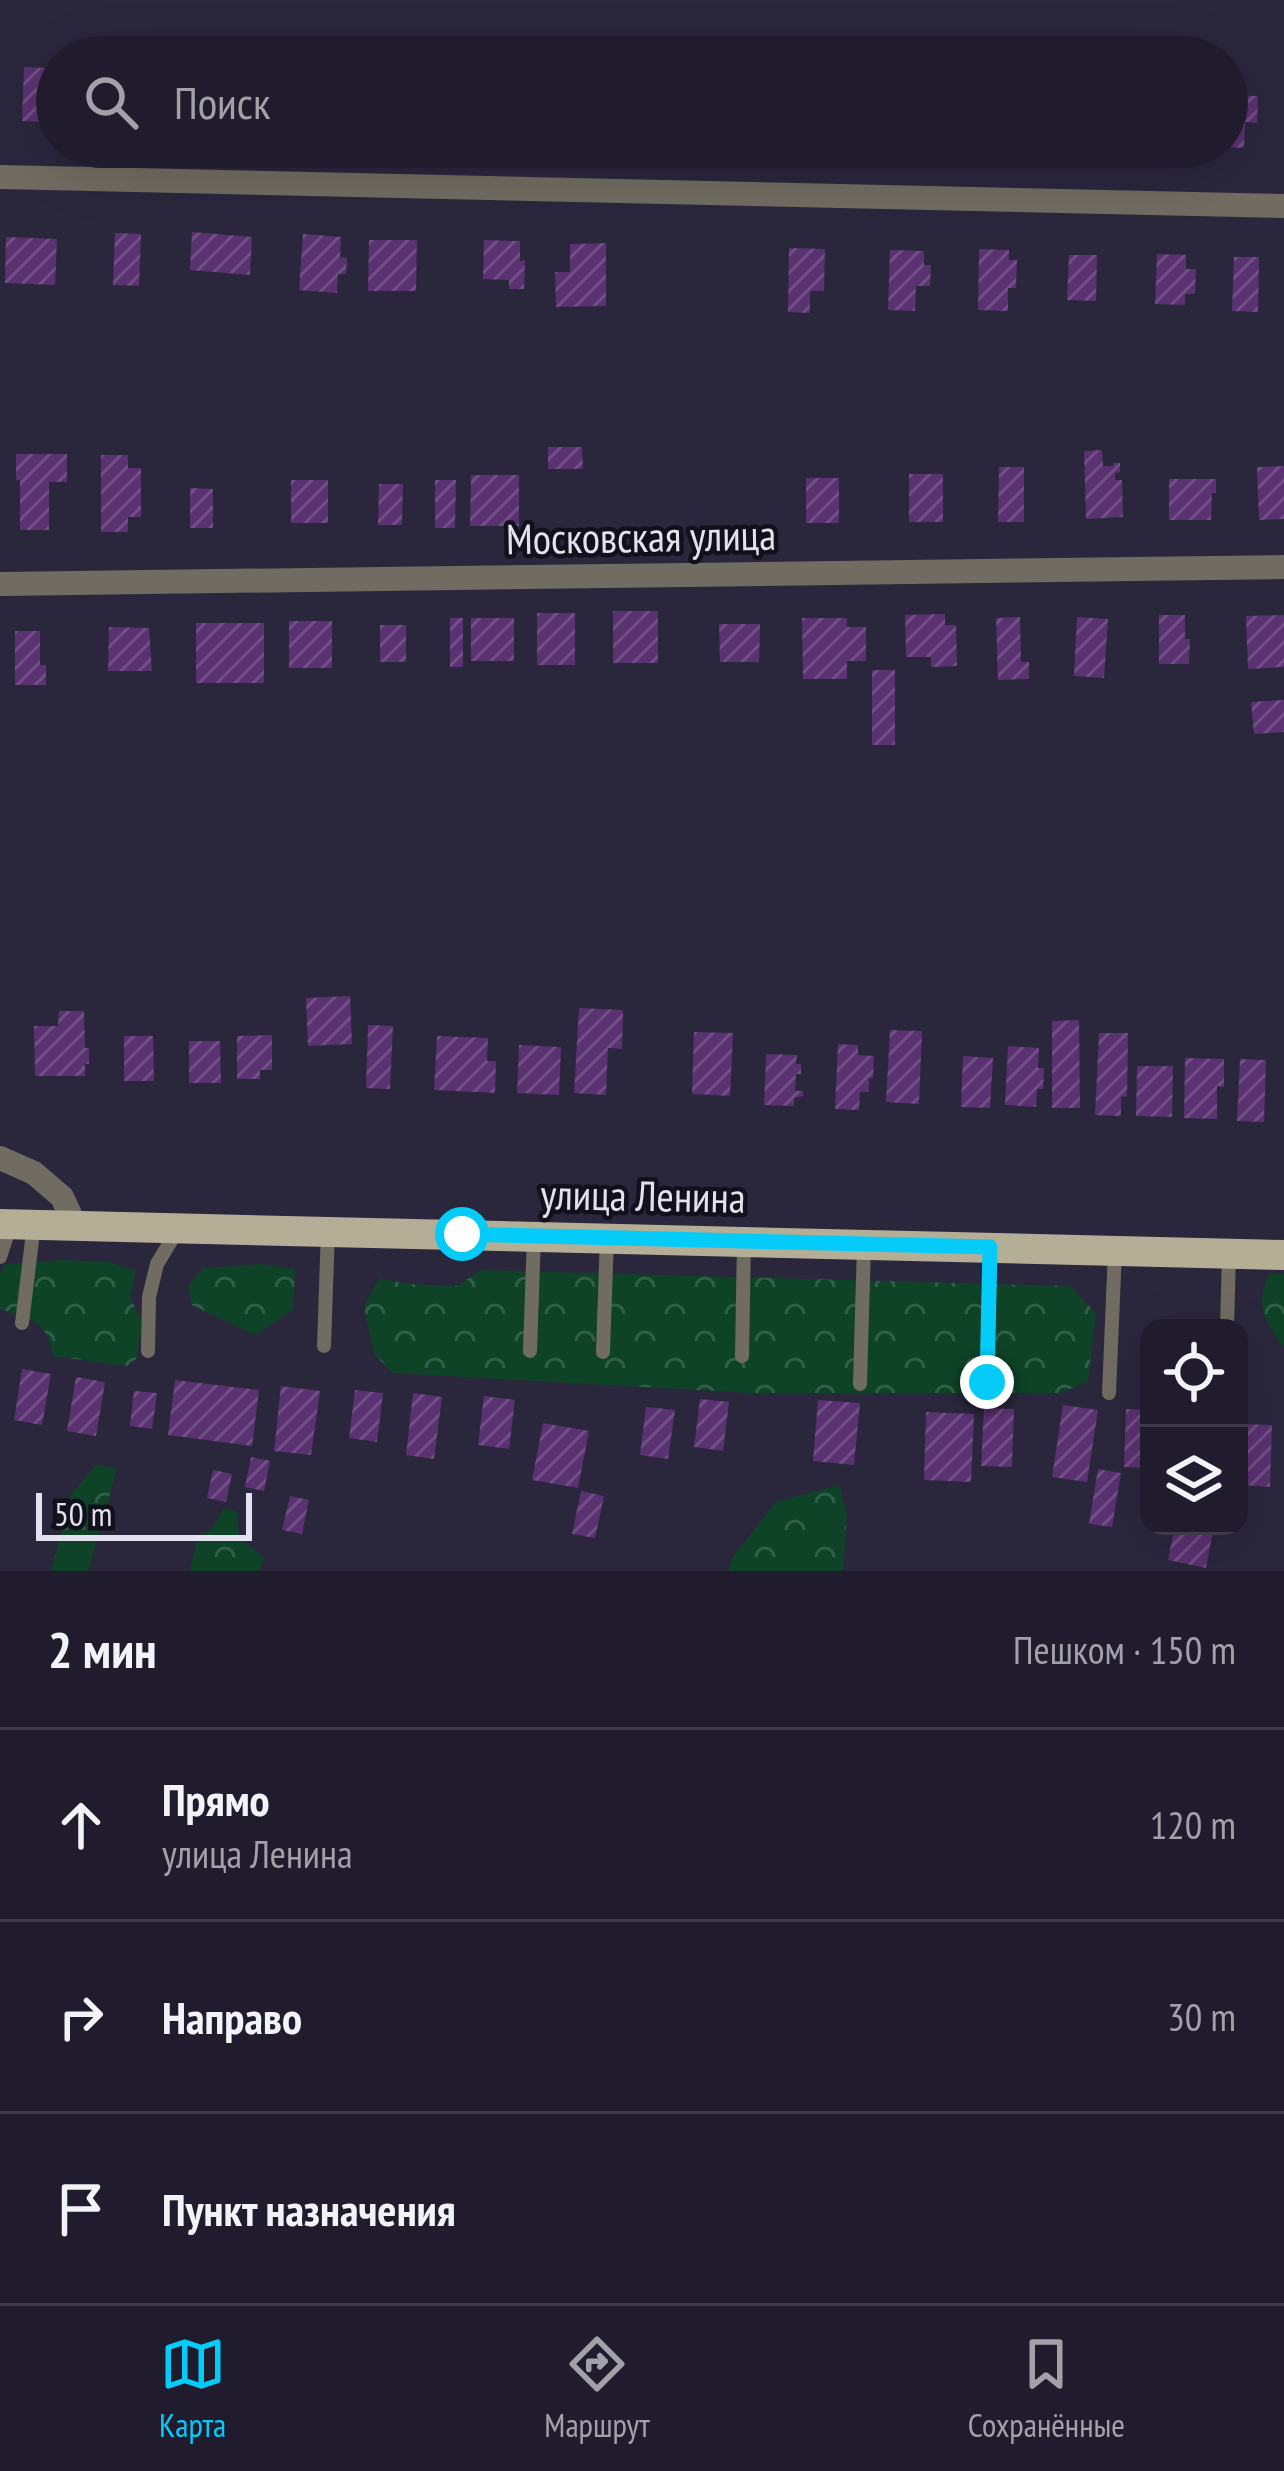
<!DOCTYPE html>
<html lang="ru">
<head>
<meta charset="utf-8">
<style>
  :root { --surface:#201c2d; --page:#2d2939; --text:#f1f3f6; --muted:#a2a1aa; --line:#3d3a49; --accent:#05cbf9 }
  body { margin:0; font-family:"PT Sans Narrow",sans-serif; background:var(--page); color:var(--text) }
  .controls { position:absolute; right:36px; bottom:36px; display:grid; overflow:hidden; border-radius:24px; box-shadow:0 12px 48px #0002 }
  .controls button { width:108px; height:108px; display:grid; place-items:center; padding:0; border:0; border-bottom:3px solid var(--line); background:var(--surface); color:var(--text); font:60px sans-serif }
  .scale { position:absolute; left:36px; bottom:30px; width:216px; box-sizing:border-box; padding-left:12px; border:6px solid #e3e1f0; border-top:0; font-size:33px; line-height:42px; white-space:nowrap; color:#e3e1f0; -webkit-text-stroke:9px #12111b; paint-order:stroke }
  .stop { position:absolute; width:36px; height:36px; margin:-27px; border:9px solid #05cbf9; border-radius:50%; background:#fff }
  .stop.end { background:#05cbf9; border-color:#fff; box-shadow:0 3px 12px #0008 }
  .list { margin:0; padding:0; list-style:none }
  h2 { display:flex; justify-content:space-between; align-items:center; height:156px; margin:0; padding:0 48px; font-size:51px }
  h2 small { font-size:39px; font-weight:400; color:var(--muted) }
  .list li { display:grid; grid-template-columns:78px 1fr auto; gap:36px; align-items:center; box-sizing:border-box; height:192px; padding:0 48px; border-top:3px solid var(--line) }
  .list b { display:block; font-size:45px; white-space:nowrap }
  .list p { margin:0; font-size:39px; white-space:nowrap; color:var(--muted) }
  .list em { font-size:39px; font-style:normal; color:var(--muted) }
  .icon { flex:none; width:66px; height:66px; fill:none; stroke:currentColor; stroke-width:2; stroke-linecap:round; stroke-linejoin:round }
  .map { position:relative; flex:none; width:1284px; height:1571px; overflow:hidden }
  .search { position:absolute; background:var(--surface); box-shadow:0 12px 48px #0002; left:36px; right:36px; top:36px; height:132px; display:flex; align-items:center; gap:30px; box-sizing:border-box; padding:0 42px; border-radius:66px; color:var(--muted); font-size:45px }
  .sheet { height:732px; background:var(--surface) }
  nav { display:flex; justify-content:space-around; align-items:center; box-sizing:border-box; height:168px; border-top:3px solid var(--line); background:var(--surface); font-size:33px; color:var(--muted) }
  nav a { display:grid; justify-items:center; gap:6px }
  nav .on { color:var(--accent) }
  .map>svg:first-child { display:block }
</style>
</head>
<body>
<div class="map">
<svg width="1284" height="1571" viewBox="0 0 1284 1571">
  <defs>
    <pattern id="forest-crowns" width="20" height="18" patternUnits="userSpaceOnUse" patternTransform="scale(3)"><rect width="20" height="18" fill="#0e4327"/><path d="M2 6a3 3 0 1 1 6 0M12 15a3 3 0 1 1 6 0" fill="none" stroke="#315e47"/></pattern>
    <pattern id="building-hatch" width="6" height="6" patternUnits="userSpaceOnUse" patternTransform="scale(3)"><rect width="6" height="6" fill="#5a3171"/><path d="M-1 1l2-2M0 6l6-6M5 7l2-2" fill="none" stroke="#724f86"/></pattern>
  </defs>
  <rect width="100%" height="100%" fill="#2a263c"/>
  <g fill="url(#forest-crowns)">
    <path d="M62,1260L110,1262L136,1271L130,1297L143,1323L136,1359L127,1366L53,1356C48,1320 30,1319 0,1309V1275L5,1264Z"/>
    <polygon points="262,1264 295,1269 293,1310 255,1335 192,1305 188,1286 203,1268"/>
    <polygon points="480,1270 1070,1286 1096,1313 1088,1381 1061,1393 751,1393 393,1373 374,1354 364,1307 379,1278 408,1284 458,1286"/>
    <path d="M1269,1274H1284V1348C1264,1319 1255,1308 1269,1274Z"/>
    <polygon points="96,1465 117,1469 88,1571 51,1571 72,1493"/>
    <polygon points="839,1485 847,1513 843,1571 729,1571 732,1558 776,1502"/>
    <polygon points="224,1508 237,1512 239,1538 264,1557 260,1571 190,1571 198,1537 212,1529"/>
  </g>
  <g fill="url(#building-hatch)">
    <polygon points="227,49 264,51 264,57 226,57"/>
    <polygon points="24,67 50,68 49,84 57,84 57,103 49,103 48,122 22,121"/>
    <polygon points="1227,95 1258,96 1257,123 1245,122 1244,148 1227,147"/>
    <polygon points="192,232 252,237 250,275 190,270"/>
    <polygon points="115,233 141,234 139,286 113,285"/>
    <polygon points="303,234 341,237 340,257 347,258 346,274 338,274 337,293 299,290"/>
    <polygon points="6,237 57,239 55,285 5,283"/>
    <polygon points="369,240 417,240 416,291 368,291"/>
    <polygon points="484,240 520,241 520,261 525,260 524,289 509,289 509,280 483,279"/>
    <polygon points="606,243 606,306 556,307 555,272 570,272 570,244"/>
    <polygon points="789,248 825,249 824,291 810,291 810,313 788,312"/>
    <polygon points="979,249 1009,250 1009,260 1017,260 1016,288 1008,288 1008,311 978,310"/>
    <polygon points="890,250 924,251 924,265 931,265 930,286 916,286 915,311 888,310"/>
    <polygon points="1157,254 1186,255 1186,269 1196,269 1195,294 1185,294 1185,305 1155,304"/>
    <polygon points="1069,255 1097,255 1096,301 1067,300"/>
    <polygon points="1234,257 1259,257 1258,312 1232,311"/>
    <polygon points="548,447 582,447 583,469 548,469"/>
    <polygon points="1102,450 1103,466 1113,466 1113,463 1120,463 1120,472 1115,473 1115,480 1122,480 1123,517 1086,519 1084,451"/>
    <polygon points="16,454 67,454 67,482 49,482 49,530 20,530 20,480 16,480"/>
    <polygon points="101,455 128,455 128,468 141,468 141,517 128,517 128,532 101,532"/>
    <polygon points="1284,466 1284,519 1259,520 1257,467"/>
    <polygon points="999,467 1024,467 1024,522 998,522"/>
    <rect x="909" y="474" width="34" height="48"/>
    <polygon points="471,475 519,475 519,526 470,526"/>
    <rect x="806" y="478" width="33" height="45"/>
    <polygon points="1169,479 1216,479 1216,493 1212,493 1211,520 1169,520"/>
    <rect x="291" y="480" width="37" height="43"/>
    <polygon points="435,480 456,480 455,528 435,528"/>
    <polygon points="379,484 403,484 402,525 378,525"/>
    <polygon points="190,488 213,489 213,528 190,528"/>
    <rect x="613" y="611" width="45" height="52"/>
    <rect x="537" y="613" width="38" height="52"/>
    <polygon points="945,614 945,625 956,625 957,666 931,667 931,657 906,657 905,615"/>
    <polygon points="1159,615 1185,615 1185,639 1190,639 1189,664 1159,664"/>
    <polygon points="1284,615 1284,667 1248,669 1246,616"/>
    <polygon points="1020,617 1021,662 1029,662 1029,679 998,680 996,618"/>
    <polygon points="1077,617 1108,619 1104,678 1074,676"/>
    <rect x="450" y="618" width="13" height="49"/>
    <rect x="471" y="618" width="43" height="43"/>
    <polygon points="802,618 847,618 847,627 866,627 866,661 847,661 847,679 803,679"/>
    <rect x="289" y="621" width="43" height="47"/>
    <rect x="196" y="623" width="68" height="60"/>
    <polygon points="719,624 760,624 759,662 720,662"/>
    <rect x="380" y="625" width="26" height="37"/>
    <polygon points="109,627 149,628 152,671 108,671"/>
    <polygon points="15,631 40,631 40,665 46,665 46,685 15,685"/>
    <rect x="872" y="670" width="23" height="75"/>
    <polygon points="1284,700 1284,732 1254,734 1251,702"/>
    <polygon points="350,996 352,1044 308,1046 306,998"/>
    <polygon points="579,1008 623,1010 622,1049 608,1048 606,1095 574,1093"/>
    <polygon points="59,1011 84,1011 85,1048 89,1048 89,1064 85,1064 85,1076 35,1076 34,1026 58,1026"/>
    <polygon points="1079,1020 1080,1108 1052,1108 1052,1021"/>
    <polygon points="368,1025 393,1026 390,1089 366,1088"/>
    <polygon points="890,1030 922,1031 919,1104 886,1102"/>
    <polygon points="694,1032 733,1033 730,1096 692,1094"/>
    <polygon points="1099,1033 1128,1033 1127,1097 1121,1096 1121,1116 1095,1115"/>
    <polygon points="272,1035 272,1070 260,1070 260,1079 237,1079 237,1036"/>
    <polygon points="124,1036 153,1036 154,1081 124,1081"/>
    <polygon points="437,1036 488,1038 487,1061 496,1061 495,1093 434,1090"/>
    <polygon points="189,1041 220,1041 221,1083 189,1083"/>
    <polygon points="838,1044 858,1045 858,1055 874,1056 873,1079 869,1078 869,1092 860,1092 859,1110 835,1109"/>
    <polygon points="519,1045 561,1047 559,1095 517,1093"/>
    <polygon points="1008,1046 1039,1048 1038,1068 1044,1068 1043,1089 1037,1089 1036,1107 1005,1105"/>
    <polygon points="766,1054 797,1055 796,1064 801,1064 801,1074 796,1074 795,1091 803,1091 803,1096 794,1098 794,1106 764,1105"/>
    <polygon points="963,1056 993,1058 990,1108 961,1107"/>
    <polygon points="1185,1058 1224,1059 1224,1087 1217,1086 1217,1119 1184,1118"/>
    <polygon points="1240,1059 1266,1060 1264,1122 1237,1121"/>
    <polygon points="1137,1066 1173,1066 1172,1117 1136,1116"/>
    <polygon points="22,1369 51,1374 42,1425 14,1420"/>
    <polygon points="76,1377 105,1382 96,1436 67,1431"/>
    <polygon points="175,1380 259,1390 252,1446 168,1435"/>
    <polygon points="281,1386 320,1391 311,1455 274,1451"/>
    <polygon points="355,1390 383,1393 377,1442 349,1438"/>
    <polygon points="134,1391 157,1393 152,1429 130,1426"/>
    <polygon points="413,1393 442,1397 434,1459 406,1455"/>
    <polygon points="484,1396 515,1400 509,1449 478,1445"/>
    <polygon points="700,1399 729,1402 723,1451 694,1447"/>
    <polygon points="818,1400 860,1403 854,1465 813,1461"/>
    <polygon points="1063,1405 1098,1410 1087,1482 1052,1477"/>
    <polygon points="646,1407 675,1410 668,1459 640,1455"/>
    <polygon points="984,1408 1014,1409 1012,1467 981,1466"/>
    <polygon points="1126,1409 1149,1410 1149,1468 1124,1467"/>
    <polygon points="926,1412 974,1414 971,1482 924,1480"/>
    <polygon points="543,1423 589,1431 578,1488 532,1480"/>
    <polygon points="1243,1424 1272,1425 1270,1487 1241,1485"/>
    <polygon points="251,1457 270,1461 264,1491 245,1487"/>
    <polygon points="1098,1469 1121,1473 1112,1527 1089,1524"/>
    <polygon points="213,1470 232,1474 226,1502 207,1498"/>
    <polygon points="581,1491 604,1496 595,1538 572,1534"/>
    <polygon points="290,1496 309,1500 302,1534 282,1530"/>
    <polygon points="1164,1526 1214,1526 1206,1568 1168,1560 1173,1535 1162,1533"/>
  </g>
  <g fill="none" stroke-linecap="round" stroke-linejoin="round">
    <g stroke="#706c61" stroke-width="14">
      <polyline points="0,1257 11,1223"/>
      <polyline points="22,1323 34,1224"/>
      <polyline points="1227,1328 1229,1253"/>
      <polyline points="324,1346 328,1230"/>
      <polyline points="148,1351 149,1297 157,1264 177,1231"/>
      <polyline points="530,1351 534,1235"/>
      <polyline points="603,1352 607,1237"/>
      <polyline points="742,1356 744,1241"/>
      <polyline points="987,1382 990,1247"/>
      <polyline points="860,1384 864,1244"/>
      <polyline points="1109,1393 1115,1250"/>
    </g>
    <g stroke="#706c61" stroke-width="24">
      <polyline points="0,177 1284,206"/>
      <polyline points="0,584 1284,567"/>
      <polyline points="0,1158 34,1173 62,1197 75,1225"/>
    </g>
    <polyline stroke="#b5ae96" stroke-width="30" points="0,1224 1284,1255"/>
  </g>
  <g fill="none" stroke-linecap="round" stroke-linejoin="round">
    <polyline stroke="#05cbf9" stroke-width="15" points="462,1234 990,1247 987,1382"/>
  </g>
  <g text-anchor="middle" stroke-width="9" stroke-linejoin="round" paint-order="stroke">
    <g font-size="42" fill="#e3e1f0" stroke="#12111b">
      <text transform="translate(641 537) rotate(-1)" y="15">Московская улица</text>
      <text transform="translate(643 1196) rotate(1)" y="15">улица Ленина</text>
    </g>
  </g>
</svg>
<div class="controls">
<button><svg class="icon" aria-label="locate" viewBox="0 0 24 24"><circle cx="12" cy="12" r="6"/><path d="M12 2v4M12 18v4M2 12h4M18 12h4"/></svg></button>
<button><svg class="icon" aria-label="layers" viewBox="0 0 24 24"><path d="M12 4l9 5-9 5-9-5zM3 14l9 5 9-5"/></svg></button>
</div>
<div class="scale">50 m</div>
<div class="stop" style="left:462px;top:1234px"></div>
<div class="stop end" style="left:987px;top:1382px"></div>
<div class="search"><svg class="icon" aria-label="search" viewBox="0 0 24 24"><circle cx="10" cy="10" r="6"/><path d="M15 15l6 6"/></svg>Поиск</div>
</div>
<section class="sheet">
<h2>2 мин<small>Пешком · 150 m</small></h2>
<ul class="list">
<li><svg class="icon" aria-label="ahead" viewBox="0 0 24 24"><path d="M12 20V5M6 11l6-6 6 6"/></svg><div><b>Прямо</b><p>улица Ленина</p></div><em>120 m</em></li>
<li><svg class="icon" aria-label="right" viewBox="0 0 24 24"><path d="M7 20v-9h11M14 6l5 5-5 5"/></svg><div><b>Направо</b></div><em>30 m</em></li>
<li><svg class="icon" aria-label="arrive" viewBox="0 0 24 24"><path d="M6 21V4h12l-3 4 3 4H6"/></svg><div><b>Пункт назначения</b></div></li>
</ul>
</section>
<nav>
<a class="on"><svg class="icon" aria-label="map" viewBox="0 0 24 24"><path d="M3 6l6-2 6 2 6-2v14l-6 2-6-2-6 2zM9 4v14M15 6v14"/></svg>Карта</a>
<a><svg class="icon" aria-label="directions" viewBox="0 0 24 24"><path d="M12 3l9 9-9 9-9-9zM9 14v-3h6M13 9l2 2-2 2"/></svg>Маршрут</a>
<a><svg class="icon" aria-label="saved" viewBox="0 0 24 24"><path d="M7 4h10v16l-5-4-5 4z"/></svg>Сохранённые</a>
</nav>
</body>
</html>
